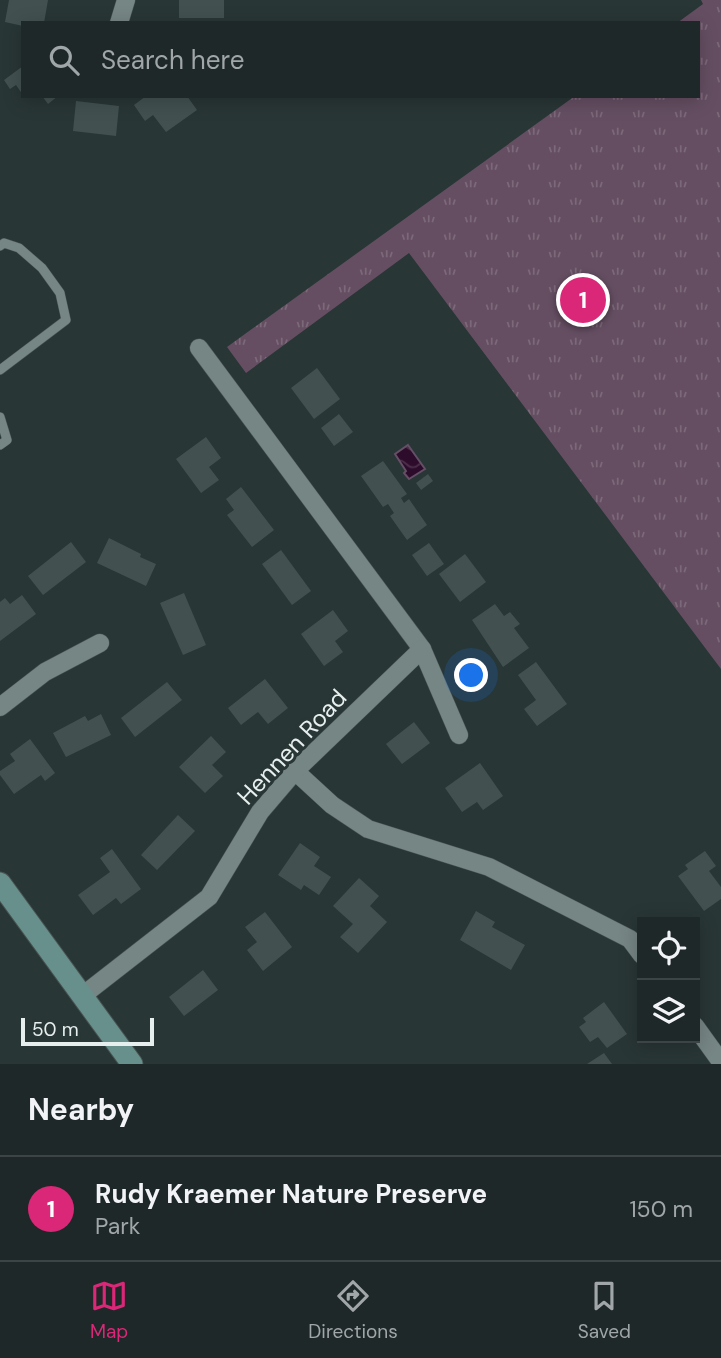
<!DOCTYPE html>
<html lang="en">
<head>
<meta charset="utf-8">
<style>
  :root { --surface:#1e2828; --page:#263030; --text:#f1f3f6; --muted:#a1a6a8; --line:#3c4445; --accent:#db2777 }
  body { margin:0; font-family:"DM Sans",sans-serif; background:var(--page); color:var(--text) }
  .controls { position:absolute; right:21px; bottom:21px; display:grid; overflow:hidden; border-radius:0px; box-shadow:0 4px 18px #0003 }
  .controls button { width:63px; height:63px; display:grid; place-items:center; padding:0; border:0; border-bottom:2px solid var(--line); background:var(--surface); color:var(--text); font:35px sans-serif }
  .scale { position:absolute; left:21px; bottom:18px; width:133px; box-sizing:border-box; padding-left:7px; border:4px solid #e6efee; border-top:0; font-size:19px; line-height:24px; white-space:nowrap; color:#e6efee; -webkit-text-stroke:5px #283635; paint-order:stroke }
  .you { position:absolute; left:472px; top:676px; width:24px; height:24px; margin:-18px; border:5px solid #fff; border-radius:50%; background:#1a73e8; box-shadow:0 0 0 10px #1a73e833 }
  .badge { display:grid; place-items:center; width:46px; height:46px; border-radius:50%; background:var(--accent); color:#fff; font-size:23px; font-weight:700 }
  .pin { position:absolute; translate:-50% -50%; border:4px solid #fff; box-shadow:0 2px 7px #0006 }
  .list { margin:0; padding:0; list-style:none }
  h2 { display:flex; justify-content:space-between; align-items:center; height:91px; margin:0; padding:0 28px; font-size:30px }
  h2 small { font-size:23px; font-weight:400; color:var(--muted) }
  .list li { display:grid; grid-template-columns:46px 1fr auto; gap:21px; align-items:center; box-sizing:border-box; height:105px; padding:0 28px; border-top:2px solid var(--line) }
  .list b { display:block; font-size:26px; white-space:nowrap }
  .list p { margin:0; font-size:23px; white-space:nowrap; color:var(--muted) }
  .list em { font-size:23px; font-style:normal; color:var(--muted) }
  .icon { flex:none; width:38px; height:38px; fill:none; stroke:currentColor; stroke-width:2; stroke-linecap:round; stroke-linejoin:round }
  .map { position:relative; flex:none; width:721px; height:1064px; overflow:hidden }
  .search { position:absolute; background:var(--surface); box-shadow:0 4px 18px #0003; left:21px; right:21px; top:21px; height:77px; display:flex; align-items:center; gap:18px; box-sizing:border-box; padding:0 24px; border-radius:0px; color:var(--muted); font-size:26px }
  .sheet { height:196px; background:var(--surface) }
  nav { display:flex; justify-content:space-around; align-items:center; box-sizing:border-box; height:98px; border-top:2px solid var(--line); background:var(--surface); font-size:19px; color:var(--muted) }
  nav a { display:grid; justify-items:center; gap:4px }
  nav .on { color:var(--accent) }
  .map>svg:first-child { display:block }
</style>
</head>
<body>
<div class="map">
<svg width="721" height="1064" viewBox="0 0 721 1064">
  <defs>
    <pattern id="park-tufts" width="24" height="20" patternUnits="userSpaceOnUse" patternTransform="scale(1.75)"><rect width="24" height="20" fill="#654e62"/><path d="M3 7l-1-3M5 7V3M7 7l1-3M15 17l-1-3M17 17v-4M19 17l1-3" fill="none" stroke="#7b6879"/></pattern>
    <pattern id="water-waves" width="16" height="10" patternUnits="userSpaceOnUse" patternTransform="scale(1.75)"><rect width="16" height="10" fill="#2d0b2b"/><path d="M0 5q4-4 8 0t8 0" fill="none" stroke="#4b2f4a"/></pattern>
  </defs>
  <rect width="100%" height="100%" fill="#283635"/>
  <polygon fill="url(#park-tufts)" points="701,0 721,0 721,669 409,253 246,373 227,347 575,96 698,96 698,23 677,23 703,4"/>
  <polygon fill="url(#water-waves)" stroke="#644f66" stroke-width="2" points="408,445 425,469 409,479 404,473 406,471 395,454"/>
  <g fill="#425150">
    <polygon points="9,0 48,0 44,23 23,23 23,26 5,22"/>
    <rect x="179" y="0" width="45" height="18"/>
    <polygon points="23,66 23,95 16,85 10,89 4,80"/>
    <polygon points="42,96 58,96 48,104"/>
    <polygon points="146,96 187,96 197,110 166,132 153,115 145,121 134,105"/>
    <polygon points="76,101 119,106 116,136 73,131"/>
    <polygon points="317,368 340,399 314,419 291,388"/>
    <polygon points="339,414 353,432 334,446 321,428"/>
    <polygon points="206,437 221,458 209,467 219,480 201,493 176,459"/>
    <polygon points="383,461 407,494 401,498 404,503 409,499 427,525 407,540 390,516 394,513 388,504 383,507 361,476"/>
    <polygon points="428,474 433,481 421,490 416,483"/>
    <polygon points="241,487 274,530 252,547 227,515 234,510 226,499"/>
    <polygon points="109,538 141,554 140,557 156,564 146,586 97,563"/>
    <polygon points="71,542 86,562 43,595 28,576"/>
    <polygon points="429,543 444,564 427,576 412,555"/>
    <polygon points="281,550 311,591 292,605 262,564"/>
    <polygon points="465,554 486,582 460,602 439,574"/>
    <polygon points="184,593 206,645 183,655 160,603"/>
    <polygon points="22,595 36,614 0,641 0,602 5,598 10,604"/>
    <polygon points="495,604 504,616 510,612 520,624 514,628 529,648 503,667 472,620"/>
    <polygon points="333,610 348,631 335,641 343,652 324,666 301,634"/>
    <polygon points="536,662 567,704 537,726 524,709 536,700 518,675"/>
    <polygon points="265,679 288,708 268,724 258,712 241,725 228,708"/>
    <polygon points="167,682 182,700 135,737 121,718"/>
    <polygon points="101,714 111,735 66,757 53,733 85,716 88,721"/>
    <polygon points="414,722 430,743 402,764 386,744"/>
    <polygon points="211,736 226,752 212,765 223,776 205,793 179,767"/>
    <polygon points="30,739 55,773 45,781 41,775 14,794 0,775 0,771 15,761 10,754"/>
    <polygon points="480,763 503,796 483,810 477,802 462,812 445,788"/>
    <polygon points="178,815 195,831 157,870 141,855"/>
    <polygon points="300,843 320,857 314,866 331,877 319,895 304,885 301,890 278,875"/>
    <polygon points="112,849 141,889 121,904 116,898 93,915 78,895 110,872 100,858"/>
    <polygon points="705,851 716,866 709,871 721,887 721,899 704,911 678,876 688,869 685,865"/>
    <polygon points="359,878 379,896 370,906 387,922 358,953 340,937 353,924 333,906"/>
    <polygon points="476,911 495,922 492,927 525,945 511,970 460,940"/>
    <polygon points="265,912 292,947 263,971 247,950 257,942 245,927"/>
    <polygon points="203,970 218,990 184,1016 169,997"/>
    <polygon points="604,1002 627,1034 607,1048 598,1037 590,1042 579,1027 586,1022 583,1018"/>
    <polygon points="604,1053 612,1064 587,1064"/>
  </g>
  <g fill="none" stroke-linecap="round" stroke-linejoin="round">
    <defs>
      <g id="lane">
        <polyline points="0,246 4,243 19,248 42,268 60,293 66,320 0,370"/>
        <polyline points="0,417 7,440 0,445"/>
      </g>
      <g id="street">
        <polyline points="119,23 126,0"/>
        <polyline points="199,348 422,649 459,735"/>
        <polyline points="0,707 45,672 100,643"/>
        <polyline points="295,771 332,805 368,829 489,867 630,939 642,955"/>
        <polyline points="82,996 209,897 260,812 295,771 422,649"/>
        <polyline points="695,1026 721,1062"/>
      </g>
      <polyline id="secondary" points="0,883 132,1064"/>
    </defs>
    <use href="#lane" stroke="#485453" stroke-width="10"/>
    <use href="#street" stroke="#485453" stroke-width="19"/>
    <use href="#secondary" stroke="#485453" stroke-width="23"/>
    <use href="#lane" stroke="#768685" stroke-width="9"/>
    <use href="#street" stroke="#768685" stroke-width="18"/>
    <use href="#secondary" stroke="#67908d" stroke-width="21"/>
  </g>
  <g text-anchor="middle" stroke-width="6" stroke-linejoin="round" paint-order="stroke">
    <g font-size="24" fill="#e6efee" stroke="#283635">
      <text transform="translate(292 747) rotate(-47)" y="8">Hennen Road</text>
    </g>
  </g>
</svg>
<div class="controls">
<button><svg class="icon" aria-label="locate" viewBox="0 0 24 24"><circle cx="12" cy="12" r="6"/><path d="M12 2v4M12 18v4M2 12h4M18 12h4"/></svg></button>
<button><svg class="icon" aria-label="layers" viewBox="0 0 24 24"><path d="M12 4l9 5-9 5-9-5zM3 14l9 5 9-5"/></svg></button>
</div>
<div class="scale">50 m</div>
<div class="you"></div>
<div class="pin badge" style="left:583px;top:300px">1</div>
<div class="search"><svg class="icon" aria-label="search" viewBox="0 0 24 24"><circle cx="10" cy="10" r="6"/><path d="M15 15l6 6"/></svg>Search here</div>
</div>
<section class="sheet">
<h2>Nearby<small></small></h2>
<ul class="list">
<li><span class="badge">1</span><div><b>Rudy Kraemer Nature Preserve</b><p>Park</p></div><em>150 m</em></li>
</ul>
</section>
<nav>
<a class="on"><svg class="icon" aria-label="map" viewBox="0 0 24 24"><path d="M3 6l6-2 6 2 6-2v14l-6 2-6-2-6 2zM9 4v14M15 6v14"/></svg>Map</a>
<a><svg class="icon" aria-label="directions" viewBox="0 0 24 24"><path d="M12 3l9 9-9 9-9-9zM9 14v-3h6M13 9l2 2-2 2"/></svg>Directions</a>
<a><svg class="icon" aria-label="saved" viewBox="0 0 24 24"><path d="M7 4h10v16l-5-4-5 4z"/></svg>Saved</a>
</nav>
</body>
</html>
